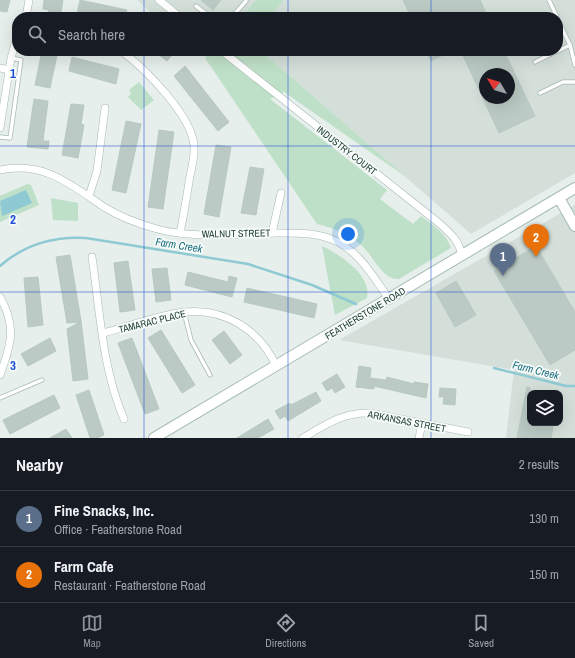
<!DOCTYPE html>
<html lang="en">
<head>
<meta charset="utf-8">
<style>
  :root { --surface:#171b24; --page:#20242c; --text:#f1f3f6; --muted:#9ea1a6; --line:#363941; --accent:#8c9099 }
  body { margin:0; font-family:"Archivo Narrow",sans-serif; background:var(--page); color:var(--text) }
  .controls { position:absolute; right:12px; bottom:12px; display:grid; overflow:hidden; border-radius:8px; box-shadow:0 4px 16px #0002 }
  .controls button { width:36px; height:36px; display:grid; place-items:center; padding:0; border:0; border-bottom:1px solid var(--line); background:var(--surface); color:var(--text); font:20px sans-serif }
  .compass { position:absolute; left:479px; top:68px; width:36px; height:36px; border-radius:50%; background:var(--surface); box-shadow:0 4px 16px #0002; rotate:308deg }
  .you { position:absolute; left:348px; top:234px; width:14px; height:14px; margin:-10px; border:3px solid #fff; border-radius:50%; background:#1a73e8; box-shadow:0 0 0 6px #1a73e833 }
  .badge { display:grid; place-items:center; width:26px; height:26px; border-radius:50%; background:var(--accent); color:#fff; font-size:13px; font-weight:700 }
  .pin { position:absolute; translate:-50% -33px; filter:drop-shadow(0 1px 2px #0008) }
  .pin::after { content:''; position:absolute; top:21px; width:14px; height:12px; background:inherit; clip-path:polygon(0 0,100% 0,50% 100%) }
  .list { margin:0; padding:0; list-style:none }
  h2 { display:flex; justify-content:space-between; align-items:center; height:52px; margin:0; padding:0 16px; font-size:17px }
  h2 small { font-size:13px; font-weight:400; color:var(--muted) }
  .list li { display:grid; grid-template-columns:26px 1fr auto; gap:12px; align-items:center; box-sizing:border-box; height:56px; padding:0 16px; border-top:1px solid var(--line) }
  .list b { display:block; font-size:15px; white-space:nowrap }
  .list p { margin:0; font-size:13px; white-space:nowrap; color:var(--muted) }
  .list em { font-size:13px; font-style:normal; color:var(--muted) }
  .icon { flex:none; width:22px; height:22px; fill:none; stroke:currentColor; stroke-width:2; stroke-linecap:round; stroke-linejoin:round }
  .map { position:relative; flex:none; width:575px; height:438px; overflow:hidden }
  .search { position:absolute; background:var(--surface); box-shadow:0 4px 16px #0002; left:12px; right:12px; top:12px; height:44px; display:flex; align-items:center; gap:10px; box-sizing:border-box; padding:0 14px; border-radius:16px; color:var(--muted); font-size:15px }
  .sheet { height:164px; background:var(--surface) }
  nav { display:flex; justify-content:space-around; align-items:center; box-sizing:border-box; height:56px; border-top:1px solid var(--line); background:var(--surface); font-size:11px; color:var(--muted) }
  nav a { display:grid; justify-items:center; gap:2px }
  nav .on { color:var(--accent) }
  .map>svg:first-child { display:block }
</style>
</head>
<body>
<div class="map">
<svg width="575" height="438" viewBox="0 0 575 438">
  <rect width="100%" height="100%" fill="#e6efeb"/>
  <g fill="#d4dfda" fill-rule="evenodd">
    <polygon points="137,0 256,0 241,17 156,17"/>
    <path d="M284,0H575V173L471,234L261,51H558V17H270ZM485,74H509V98H485Z"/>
    <path d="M575,205V438H506L514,370L339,340ZM530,393H560V423H530Z"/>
  </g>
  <g fill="#bfe0c8">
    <polygon points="256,0 284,0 270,17 241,17"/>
    <path d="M211,51H261L406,177L284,92L270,99L387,190L380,199L413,224L421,216C433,225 446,233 451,248L399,279C382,280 373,255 361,245C348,234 334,228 317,224L205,58Z"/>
    <polygon points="139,82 154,100 141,110 128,97 131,93 129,90"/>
    <polygon points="27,184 31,185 39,205 0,222 0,196"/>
    <polygon points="51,198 78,203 78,221 53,220"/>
    <path d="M322,246C339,254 372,275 367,298L335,315Z"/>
  </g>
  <polygon fill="#8ec9d4" points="26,190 32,203 2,216 0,201"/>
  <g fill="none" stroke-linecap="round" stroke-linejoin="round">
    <g stroke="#8ec9d4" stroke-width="2.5">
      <path d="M0,266C25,244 53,236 86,238L248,264L312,285L356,304"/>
      <polyline points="494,368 566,386 575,386"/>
    </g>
  </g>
  <g fill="#bbcac4" stroke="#b8c9c2" fill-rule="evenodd">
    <polygon points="0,0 10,0 7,12 0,11"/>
    <polygon points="44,0 63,0 60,17 47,17 49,10 43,9"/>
    <polygon points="80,0 127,10 125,17 91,17 77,14"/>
    <polygon points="201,0 221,0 213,10"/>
    <polygon points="403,0 480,0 488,17 411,17"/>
    <polygon points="42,51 58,51 50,88 35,85"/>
    <polygon points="154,51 175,51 167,61"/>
    <polygon points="427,51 451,51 431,61"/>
    <path d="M461,51H504L535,116L499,133ZM485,74H509V98H485Z"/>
    <polygon points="72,57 119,69 116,84 69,71"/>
    <polygon points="185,66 229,122 218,131 174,76"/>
    <polygon points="34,99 48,101 43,141 49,141 48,149 27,147"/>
    <polygon points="71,104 84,105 81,124 84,125 78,158 62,155"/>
    <polygon points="126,121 141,124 126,193 112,190"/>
    <polygon points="159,130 174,132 163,209 148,207"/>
    <polygon points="216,145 231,147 219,217 204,214"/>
    <polygon points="250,167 264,169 256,215 241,213"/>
    <polygon points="536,246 575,312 575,350 550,365 494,271"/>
    <polygon points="70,255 81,321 88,379 73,381 67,329 80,322 67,323 56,257"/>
    <polygon points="128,261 135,310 120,312 114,263"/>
    <polygon points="167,268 171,300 156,302 152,269"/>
    <polygon points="188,272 228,282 229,276 237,278 232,297 185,285"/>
    <polygon points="38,277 43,325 28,327 24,278"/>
    <polygon points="456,281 476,315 455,327 436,293"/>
    <polygon points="247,288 317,304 314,318 244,302"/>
    <polygon points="161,330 195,385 182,393 148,338"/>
    <polygon points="224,331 242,355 230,364 212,340"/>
    <polygon points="50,338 56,351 28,366 21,354"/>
    <polygon points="132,338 159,409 145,414 118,343"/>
    <polygon points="359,366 371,368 370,378 386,380 387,377 414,384 414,382 428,384 426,398 374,386 374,389 356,387"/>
    <polygon points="337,374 345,387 335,393 332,388 327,391 322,383"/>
    <polygon points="527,387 530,388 530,423 554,423 551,438 517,438"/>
    <polygon points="440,388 456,389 455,405 443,404 444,397 439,397"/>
    <polygon points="89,390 104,435 97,438 90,438 76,395"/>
    <polygon points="316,392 321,401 288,421 285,416 280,419 275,411 290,403 291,405"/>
    <polygon points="54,395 60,408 10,434 3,420"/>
    <polygon points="268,419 274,429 258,438 237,438"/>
    <polygon points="66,429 72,438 50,438"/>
  </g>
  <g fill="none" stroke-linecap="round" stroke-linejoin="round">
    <defs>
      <g id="lane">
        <polyline points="549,0 557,17"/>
        <polyline points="196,6 210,17"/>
        <polyline points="232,17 246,1"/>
        <polyline points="558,20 570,45 575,65"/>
        <polyline points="558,51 570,45"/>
        <polyline points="535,62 557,51"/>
        <polyline points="540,93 563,82 575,82"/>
        <polyline points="0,137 10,138 21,60 11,58"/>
        <polyline points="184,312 191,340 210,375"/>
        <polyline points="0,398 42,380"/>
      </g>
      <g id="street">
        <polyline points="159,0 180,17"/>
        <polyline points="26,17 29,0"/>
        <path d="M121,51C145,68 191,115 194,145C195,156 192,166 190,176C187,195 184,214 180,233"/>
        <path d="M222,51L439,223C451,234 459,240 462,256"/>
        <polyline points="0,68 9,70"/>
        <polyline points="0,128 11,58 17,37"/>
        <path d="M0,170C44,161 70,184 104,207C120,217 139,224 157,229C198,240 242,232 283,233C300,233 315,233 331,239C358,249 373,276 389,299"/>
        <polyline points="89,196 97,171 105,108"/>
        <polyline points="272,233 281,193"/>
        <path d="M92,257C100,311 102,368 124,419"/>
        <path d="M0,297C17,327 11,345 0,375"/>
        <path d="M103,333C128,327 160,314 185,312C225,308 260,330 276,366"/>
        <path d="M303,438C325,425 343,412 370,413L468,432"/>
        <polyline points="419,438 422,423"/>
      </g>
      <g id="secondary">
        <polyline points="559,198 575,226"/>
        <polyline points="154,438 575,188"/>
      </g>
    </defs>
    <use href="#lane" stroke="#a8b8b2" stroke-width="5"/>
    <use href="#street" stroke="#a8b8b2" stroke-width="8"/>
    <use href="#secondary" stroke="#a4bbb3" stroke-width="12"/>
    <use href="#lane" stroke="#fff" stroke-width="3.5"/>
    <use href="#street" stroke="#fff" stroke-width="7"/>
    <use href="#secondary" stroke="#fff" stroke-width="10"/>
  </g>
  <path fill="none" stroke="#1d4ed8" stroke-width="1" stroke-opacity="0.55" d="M144,0V17M288,0V17M431,0V17M144,51V438M288,51V438M431,51V438M0,146H575M0,292H575"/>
  <g text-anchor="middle" stroke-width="3.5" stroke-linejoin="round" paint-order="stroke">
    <g font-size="10" fill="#24423a" stroke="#f7fbf9">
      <text transform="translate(347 150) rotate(38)" y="4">INDUSTRY COURT</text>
      <text transform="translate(236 233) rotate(-1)" y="4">WALNUT STREET</text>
      <text transform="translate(365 313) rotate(-31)" y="4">FEATHERSTONE ROAD</text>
      <text transform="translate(152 321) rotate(-14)" y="4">TAMARAC PLACE</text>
      <text transform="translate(407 421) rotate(11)" y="4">ARKANSAS STREET</text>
    </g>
    <g font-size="11" font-style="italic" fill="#1c6f80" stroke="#f7fbf9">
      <text transform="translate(179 245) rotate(9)" y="4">Farm Creek</text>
      <text transform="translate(536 370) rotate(14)" y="4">Farm Creek</text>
    </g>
  </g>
  <g font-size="13" text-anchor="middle" font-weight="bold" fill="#1d4ed8" stroke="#f7fbf9" stroke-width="3.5" stroke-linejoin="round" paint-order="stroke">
    <text x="13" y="78">1</text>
    <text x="13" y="224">2</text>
    <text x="13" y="370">3</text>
  </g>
</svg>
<div class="controls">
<button><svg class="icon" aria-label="layers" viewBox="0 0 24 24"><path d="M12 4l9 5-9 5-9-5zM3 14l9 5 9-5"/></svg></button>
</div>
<svg class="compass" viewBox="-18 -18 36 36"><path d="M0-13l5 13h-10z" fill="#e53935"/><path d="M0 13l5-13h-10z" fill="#9ea1a6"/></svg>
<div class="you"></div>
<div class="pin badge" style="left:503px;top:276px;background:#5c6f8a">1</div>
<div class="pin badge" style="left:536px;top:257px;background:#e8710a">2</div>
<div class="search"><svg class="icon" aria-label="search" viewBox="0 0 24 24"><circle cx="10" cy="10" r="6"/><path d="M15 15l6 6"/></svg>Search here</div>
</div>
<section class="sheet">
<h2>Nearby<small>2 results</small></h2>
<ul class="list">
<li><span class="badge" style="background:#5c6f8a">1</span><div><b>Fine Snacks, Inc.</b><p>Office · Featherstone Road</p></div><em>130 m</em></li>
<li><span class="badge" style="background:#e8710a">2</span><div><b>Farm Cafe</b><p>Restaurant · Featherstone Road</p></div><em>150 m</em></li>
</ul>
</section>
<nav>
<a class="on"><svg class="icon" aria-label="map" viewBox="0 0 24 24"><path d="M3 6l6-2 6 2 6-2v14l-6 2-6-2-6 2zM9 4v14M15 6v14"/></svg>Map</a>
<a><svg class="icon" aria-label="directions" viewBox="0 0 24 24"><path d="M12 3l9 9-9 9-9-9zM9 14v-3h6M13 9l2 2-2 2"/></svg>Directions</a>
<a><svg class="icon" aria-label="saved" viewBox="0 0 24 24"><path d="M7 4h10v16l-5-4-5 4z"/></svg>Saved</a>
</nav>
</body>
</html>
